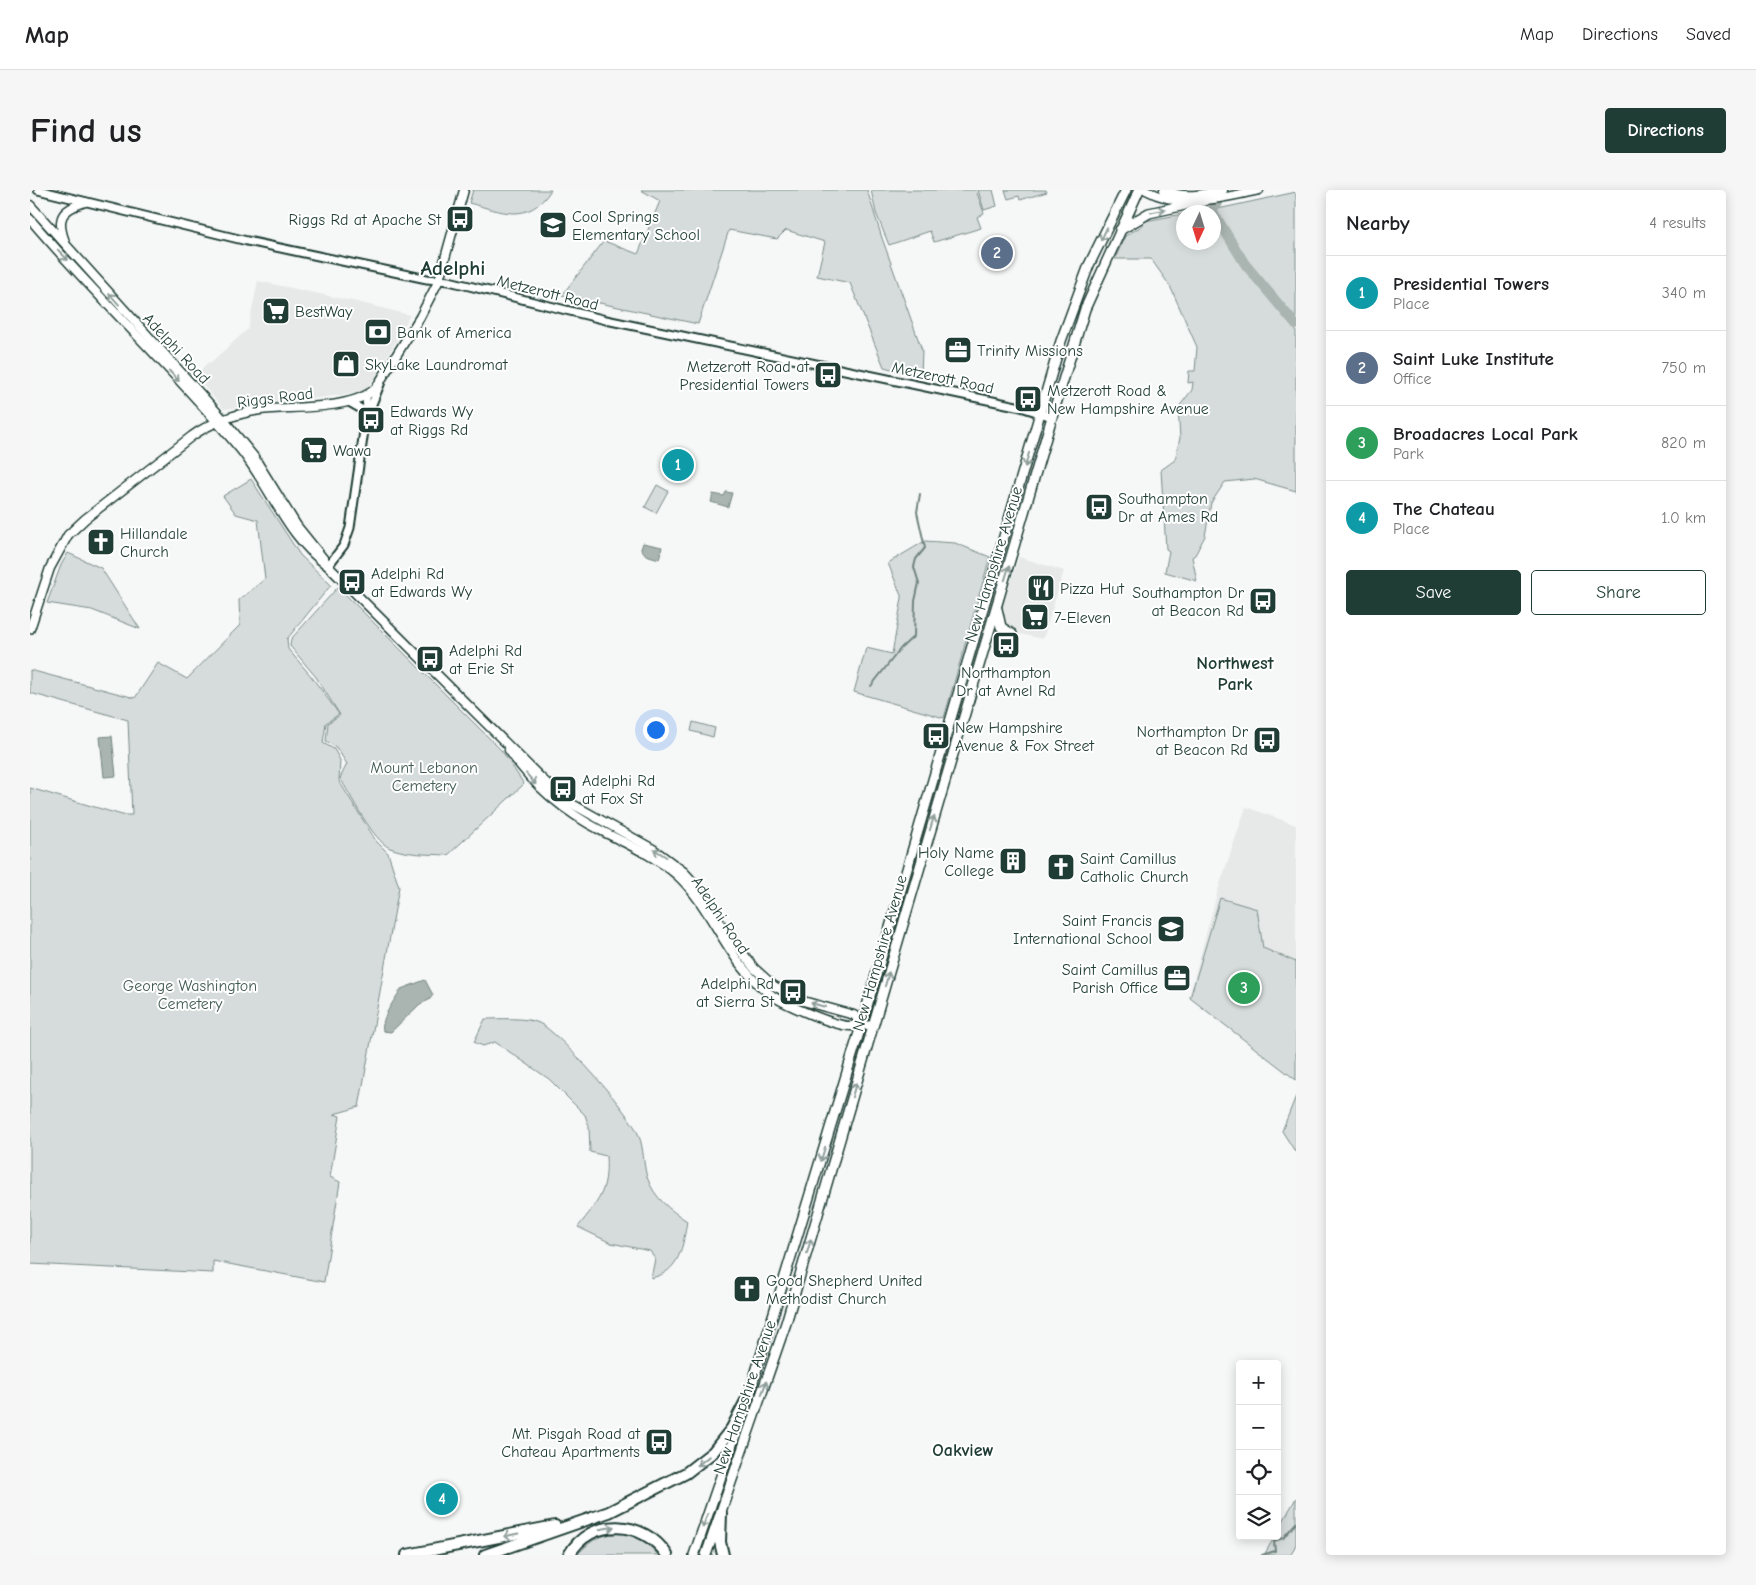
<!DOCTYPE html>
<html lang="en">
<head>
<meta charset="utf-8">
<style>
  :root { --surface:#fff; --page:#f6f6f6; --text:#202124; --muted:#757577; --line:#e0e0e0; --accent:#1f3d34 }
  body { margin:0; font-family:"Comic Neue",sans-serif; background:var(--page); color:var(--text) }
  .controls { position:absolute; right:15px; bottom:15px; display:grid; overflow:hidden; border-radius:5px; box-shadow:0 2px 12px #0003 }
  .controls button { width:45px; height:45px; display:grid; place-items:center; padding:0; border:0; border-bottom:1px solid var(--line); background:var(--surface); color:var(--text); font:25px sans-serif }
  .compass { position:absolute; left:1146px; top:15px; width:45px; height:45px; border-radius:50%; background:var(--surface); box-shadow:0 2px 12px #0003; rotate:184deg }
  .you { position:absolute; left:625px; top:539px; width:18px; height:18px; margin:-12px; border:4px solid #fff; border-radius:50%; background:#1a73e8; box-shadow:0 0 0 8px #1a73e833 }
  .badge { display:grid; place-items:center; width:32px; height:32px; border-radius:50%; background:var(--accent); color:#fff; font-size:16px; font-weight:700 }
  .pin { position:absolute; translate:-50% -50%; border:2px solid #fff; box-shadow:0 1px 5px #0006 }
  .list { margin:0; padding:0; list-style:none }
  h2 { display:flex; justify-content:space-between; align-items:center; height:65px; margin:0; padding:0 20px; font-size:21px }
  h2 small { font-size:16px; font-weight:400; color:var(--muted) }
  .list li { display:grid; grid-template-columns:32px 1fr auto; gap:15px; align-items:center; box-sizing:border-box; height:75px; padding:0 20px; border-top:1px solid var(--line) }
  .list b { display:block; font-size:19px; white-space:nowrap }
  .list p { margin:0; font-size:16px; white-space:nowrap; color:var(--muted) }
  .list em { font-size:16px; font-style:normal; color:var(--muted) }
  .actions { display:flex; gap:10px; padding:15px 20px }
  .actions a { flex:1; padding:11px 0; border:1px solid var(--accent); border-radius:5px; text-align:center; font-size:18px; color:var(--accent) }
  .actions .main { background:var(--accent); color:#fff }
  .icon { flex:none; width:28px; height:28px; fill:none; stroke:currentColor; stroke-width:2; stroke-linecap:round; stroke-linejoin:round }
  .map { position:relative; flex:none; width:1266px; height:1365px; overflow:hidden; border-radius:5px }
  header { display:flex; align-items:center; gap:30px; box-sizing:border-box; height:70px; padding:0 25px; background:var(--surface); border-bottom:1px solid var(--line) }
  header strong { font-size:24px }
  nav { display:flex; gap:28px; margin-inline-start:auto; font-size:18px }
  .intro { display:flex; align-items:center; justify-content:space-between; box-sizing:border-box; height:120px; padding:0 30px }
  h1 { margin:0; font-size:35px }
  .button { padding:12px 22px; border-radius:5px; background:var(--accent); color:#fff; font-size:18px; font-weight:700 }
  main { display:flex; gap:30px; padding:0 30px }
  aside { flex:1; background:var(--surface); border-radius:5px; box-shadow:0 2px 12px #0003 }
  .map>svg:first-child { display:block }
</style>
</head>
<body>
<header>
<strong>Map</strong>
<nav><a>Map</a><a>Directions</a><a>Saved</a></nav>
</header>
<div class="intro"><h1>Find us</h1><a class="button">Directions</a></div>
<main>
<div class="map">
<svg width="1266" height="1365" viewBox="0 0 1266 1365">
  <rect width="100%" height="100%" fill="#f6f7f7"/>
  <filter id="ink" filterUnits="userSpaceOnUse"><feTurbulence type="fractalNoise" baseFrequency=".02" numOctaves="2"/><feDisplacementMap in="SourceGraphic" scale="10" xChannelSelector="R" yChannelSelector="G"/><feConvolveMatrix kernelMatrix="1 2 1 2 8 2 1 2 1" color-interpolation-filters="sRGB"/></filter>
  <g filter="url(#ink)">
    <g fill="#e6e9e8">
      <polygon points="228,91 327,112 380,125 349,182 339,196 329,203 194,219 165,186 178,172 180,173 218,139"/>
      <polygon points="989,367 1034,381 1013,449 986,443 972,432 970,424"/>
      <polygon points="1216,617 1266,635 1266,867 1210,847 1159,807 1188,700"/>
    </g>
    <g fill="#d6dcdb" stroke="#7a8c88">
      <path d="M443,0H521C498,35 473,22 439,13Z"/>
      <polygon points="611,0 837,0 852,48 892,160 891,187 854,177 820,93 787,86 795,52 756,40 747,49 699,40 668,134 532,105 574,51 608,64 630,11"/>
      <polygon points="841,0 946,0 954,23 947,27 951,38 904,52 900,41 859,55 846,23"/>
      <polygon points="948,0 963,0 967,16 954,20"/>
      <polygon points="975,0 1016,0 1017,2 990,10 989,6 978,9"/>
      <polygon points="1266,2 1266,301 1224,289 1195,292 1181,313 1175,346 1165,365 1162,367 1167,391 1135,382 1139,361 1136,359 1131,280 1145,270 1150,248 1148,218 1162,200 1163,192 1158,193 1159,181 1165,181 1167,157 1140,96 1121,69 1085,69 1095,46 1112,36 1115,31 1153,24 1154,52 1184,52 1184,22 1174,22"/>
      <polygon points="221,289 270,365 301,395 257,449 258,459 281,486 309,524 296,533 293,553 304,559 310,570 309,591 346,651 358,663 369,697 329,917 304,924 310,926 300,987 310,992 294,1092 183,1071 183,1083 0,1074 0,598 92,625 102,625 98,530 0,503 0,480 105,508 128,473 157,489 210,435 209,410 235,389 228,330 206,324 193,306"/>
      <polygon points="627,295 638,301 626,323 615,317"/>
      <polygon points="895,351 925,353 960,367 914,528 824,502 836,458 862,464 872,408 858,373"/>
      <polygon points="38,363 71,378 110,439 62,420 17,413 31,375"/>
      <path d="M308,397L472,561L494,594L418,665C399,664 378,665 360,658C343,651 320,604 310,588L317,574L306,557L296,551L298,533L310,525L286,487L260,456L261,449Z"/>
      <polygon points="663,532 685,538 683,547 661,541"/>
      <polygon points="1190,708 1227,719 1233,758 1266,772 1266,890 1160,808"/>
      <path d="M455,829C468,829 497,827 509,833C528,841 603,926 609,946C614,959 613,974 617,987C624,1008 640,1020 657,1031C653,1056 650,1082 621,1088L625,1069L620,1061L581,1053L548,1037C569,1010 578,1002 576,966L560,962L559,936L555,925L519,889L465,852L453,856L444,852Z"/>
      <polygon points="1266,906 1266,963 1252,941"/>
      <polygon points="1266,1308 1266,1354 1261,1365 1234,1365 1245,1346 1247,1346 1247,1342"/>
      <path d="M596,1343L613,1349L628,1365H547C564,1347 572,1344 596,1343Z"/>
    </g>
    <g fill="#aab5b1" stroke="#72857f">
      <polygon points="696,302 702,303 698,317 681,312 683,304 694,306"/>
      <polygon points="613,353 632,357 629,369 616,365 611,359"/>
      <polygon points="82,546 86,586 74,587 70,547"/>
      <path d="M395,790L403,805L399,810L390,814L361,842L353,841C350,828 365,810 371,799Z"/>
    </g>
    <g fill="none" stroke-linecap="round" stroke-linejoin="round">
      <g stroke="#72857f" stroke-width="2">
        <polyline points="841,496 871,458 884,446 885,411 889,393 884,377 886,369 895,358 887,322 890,304"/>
        <polyline points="1232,1365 1245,1361 1244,1351 1253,1348 1266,1333"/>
      </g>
      <polyline stroke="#aab5b1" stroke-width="10" points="1180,1 1187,15 1182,20 1215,74 1266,135"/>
      <defs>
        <g id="tertiary">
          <polyline points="8,0 217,51 397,89 419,91 576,130 991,217 1022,227"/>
          <polyline points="319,212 333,220 335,228"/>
          <polyline points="338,224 351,192"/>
          <polyline points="298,376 314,355 320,338 337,220 336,206"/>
        </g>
        <g id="secondary">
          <path d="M1116,0C1153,20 1190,8 1229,0"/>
          <path d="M1134,0C1154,9 1172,5 1193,0"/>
          <polyline points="0,15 193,229 224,267 267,336 296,372"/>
          <path d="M0,29C67,108 144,179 210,259C241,297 257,347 298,376L510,587L535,610L623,659L654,682L664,693L695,740L724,778L744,796L773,811L824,825L832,834"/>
          <path d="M35,52C26,28 31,20 55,12"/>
          <path d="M0,439L20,378L38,345L55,329L162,246C183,231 205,224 230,220C263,216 322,221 346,198L390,127L409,90L434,0"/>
          <path d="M479,560C503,596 533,621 572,641C597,654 625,666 647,685C686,721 697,775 743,806C756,815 805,836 820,836C829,836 834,834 843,836"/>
        </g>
        <g id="primary">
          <polyline points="1138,0 1144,4"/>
          <polyline points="1090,40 1119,23 1174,11"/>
          <polyline points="967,419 971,437 982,444"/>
          <polyline points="718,1208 835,823 1031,151 1059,75 1096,0"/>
          <polyline points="664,1365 712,1225"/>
          <polyline points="676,1365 756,1133 1022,227 1055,119 1109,0"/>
        </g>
        <g id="motorway">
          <polyline points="691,1323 690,1352 693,1365"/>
          <polyline points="377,1365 525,1336"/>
          <polyline points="455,1365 579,1322 656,1283 683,1262 702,1238 720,1203"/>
          <path d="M539,1365C561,1326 614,1330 637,1365"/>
        </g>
      </defs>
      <use href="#tertiary" stroke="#1f3d34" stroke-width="11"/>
      <use href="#secondary" stroke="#1f3d34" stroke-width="11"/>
      <use href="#primary" stroke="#1f3d34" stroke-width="12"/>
      <use href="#motorway" stroke="#1f3d34" stroke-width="14"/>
      <use href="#tertiary" stroke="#fff" stroke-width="7"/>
      <use href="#secondary" stroke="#fff" stroke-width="8"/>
      <use href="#primary" stroke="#fff" stroke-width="9"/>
      <use href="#motorway" stroke="#fff" stroke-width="10"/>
    </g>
    <defs><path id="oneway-shaft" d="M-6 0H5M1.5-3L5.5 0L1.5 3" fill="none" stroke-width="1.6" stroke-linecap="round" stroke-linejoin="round" transform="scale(1.25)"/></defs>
    <g stroke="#8f9e9a">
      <use href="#oneway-shaft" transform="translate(1128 21) rotate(-11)"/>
      <use href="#oneway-shaft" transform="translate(1074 44) rotate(115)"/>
      <use href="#oneway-shaft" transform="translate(33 65) rotate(46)"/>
      <use href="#oneway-shaft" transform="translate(84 109) rotate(-132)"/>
      <use href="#oneway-shaft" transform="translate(144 186) rotate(47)"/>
      <use href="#oneway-shaft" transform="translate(997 270) rotate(106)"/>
      <use href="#oneway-shaft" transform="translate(977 383) rotate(-73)"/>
      <use href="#oneway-shaft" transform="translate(501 589) rotate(49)"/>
      <use href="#oneway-shaft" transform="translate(902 633) rotate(-73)"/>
      <use href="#oneway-shaft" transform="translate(630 663) rotate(-148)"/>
      <use href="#oneway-shaft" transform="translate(857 789) rotate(-74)"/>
      <use href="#oneway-shaft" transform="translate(788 815) rotate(-164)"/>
      <use href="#oneway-shaft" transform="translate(824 900) rotate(-74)"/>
      <use href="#oneway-shaft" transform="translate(793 964) rotate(107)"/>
      <use href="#oneway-shaft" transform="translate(779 1056) rotate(-74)"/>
      <use href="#oneway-shaft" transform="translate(734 1198) rotate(-71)"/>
      <use href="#oneway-shaft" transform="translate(673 1271) rotate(142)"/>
      <use href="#oneway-shaft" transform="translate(675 1331) rotate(109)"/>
      <use href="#oneway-shaft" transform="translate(577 1338) rotate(-10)"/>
      <use href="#oneway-shaft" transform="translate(481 1345) rotate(169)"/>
    </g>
  </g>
  <defs>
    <symbol id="bus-square" viewBox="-11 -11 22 22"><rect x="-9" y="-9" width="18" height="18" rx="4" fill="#1f3d34" stroke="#fff"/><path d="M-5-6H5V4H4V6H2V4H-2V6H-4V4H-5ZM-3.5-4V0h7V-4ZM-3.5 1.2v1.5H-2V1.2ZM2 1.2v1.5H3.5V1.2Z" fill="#fff"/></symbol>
    <symbol id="school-square" viewBox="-11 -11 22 22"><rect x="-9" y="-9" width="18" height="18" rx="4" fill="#1f3d34" stroke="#fff"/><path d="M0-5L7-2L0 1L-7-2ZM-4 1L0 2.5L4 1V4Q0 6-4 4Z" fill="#fff"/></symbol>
    <symbol id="supermarket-square" viewBox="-11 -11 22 22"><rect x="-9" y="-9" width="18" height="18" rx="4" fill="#1f3d34" stroke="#fff"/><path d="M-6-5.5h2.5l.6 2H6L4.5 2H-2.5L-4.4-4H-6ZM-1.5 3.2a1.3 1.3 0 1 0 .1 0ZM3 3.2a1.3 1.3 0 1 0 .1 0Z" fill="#fff"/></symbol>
    <symbol id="bank-square" viewBox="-11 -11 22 22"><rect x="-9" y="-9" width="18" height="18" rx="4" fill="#1f3d34" stroke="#fff"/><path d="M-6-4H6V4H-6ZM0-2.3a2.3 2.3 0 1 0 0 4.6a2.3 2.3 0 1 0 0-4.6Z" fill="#fff"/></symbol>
    <symbol id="office-square" viewBox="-11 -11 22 22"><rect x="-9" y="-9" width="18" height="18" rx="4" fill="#1f3d34" stroke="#fff"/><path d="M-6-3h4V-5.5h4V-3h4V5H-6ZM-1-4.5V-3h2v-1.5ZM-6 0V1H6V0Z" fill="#fff"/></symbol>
    <symbol id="shop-square" viewBox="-11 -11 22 22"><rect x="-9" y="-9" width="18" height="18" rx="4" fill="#1f3d34" stroke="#fff"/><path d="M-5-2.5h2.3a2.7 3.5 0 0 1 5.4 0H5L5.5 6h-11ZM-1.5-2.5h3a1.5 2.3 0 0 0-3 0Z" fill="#fff"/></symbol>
    <symbol id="church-square" viewBox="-11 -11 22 22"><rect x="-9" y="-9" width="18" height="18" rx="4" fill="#1f3d34" stroke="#fff"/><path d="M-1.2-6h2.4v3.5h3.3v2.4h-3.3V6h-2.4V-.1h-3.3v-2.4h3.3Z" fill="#fff"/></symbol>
    <symbol id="restaurant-square" viewBox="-11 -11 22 22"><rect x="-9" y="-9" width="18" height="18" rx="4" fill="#1f3d34" stroke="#fff"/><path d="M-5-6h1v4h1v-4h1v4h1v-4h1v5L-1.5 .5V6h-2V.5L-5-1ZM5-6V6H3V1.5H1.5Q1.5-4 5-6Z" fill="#fff"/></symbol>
    <symbol id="building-square" viewBox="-11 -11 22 22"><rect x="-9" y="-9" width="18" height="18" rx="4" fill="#1f3d34" stroke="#fff"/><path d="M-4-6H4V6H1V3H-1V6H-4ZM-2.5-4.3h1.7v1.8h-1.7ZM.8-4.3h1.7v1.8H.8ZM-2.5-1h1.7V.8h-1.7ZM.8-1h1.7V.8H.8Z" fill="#fff"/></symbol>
  </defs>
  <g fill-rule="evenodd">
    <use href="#bus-square" x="414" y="13" width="32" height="32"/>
    <use href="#school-square" x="507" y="19" width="32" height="32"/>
    <use href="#supermarket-square" x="230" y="105" width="32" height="32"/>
    <use href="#bank-square" x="332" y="126" width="32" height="32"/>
    <use href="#office-square" x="912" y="144" width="32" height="32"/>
    <use href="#shop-square" x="300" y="158" width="32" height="32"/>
    <use href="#bus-square" x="782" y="169" width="32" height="32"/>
    <use href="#bus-square" x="982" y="193" width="32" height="32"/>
    <use href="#bus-square" x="325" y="214" width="32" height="32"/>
    <use href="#supermarket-square" x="268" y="244" width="32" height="32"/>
    <use href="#bus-square" x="1053" y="301" width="32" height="32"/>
    <use href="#church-square" x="55" y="336" width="32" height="32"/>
    <use href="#bus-square" x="306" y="376" width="32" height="32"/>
    <use href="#restaurant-square" x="995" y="382" width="32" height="32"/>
    <use href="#bus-square" x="1217" y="395" width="32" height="32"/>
    <use href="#supermarket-square" x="989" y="411" width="32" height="32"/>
    <use href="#bus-square" x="960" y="439" width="32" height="32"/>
    <use href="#bus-square" x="384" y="453" width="32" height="32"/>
    <use href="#bus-square" x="890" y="530" width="32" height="32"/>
    <use href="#bus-square" x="1221" y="534" width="32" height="32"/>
    <use href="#bus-square" x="517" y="583" width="32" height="32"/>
    <use href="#building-square" x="967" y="655" width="32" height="32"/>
    <use href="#church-square" x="1015" y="661" width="32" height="32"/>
    <use href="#school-square" x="1125" y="723" width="32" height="32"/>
    <use href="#office-square" x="1131" y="772" width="32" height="32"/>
    <use href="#bus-square" x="747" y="786" width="32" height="32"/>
    <use href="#church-square" x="701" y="1083" width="32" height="32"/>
    <use href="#bus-square" x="613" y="1236" width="32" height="32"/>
  </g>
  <g text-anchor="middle" stroke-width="4" stroke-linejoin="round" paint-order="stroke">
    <g font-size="16" fill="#1f3d34" stroke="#fff" text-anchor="start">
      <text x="542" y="32">Cool Springs<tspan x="542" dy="18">Elementary School</tspan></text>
      <text x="411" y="35" text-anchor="end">Riggs Rd at Apache St</text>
      <text x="265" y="127">BestWay</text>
      <text x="367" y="148">Bank of America</text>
      <text x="947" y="166">Trinity Missions</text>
      <text x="335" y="180">SkyLake Laundromat</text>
      <text x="779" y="182" text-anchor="end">Metzerott Road at<tspan x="779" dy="18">Presidential Towers</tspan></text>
      <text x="1017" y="206">Metzerott Road &amp;<tspan x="1017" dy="18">New Hampshire Avenue</tspan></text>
      <text x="360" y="227">Edwards Wy<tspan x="360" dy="18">at Riggs Rd</tspan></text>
      <text x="303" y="266">Wawa</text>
      <text x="1088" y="314">Southampton<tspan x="1088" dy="18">Dr at Ames Rd</tspan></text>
      <text x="90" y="349">Hillandale<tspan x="90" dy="18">Church</tspan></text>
      <text x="341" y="389">Adelphi Rd<tspan x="341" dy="18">at Edwards Wy</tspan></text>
      <text x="1030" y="404">Pizza Hut</text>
      <text x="1214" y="408" text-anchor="end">Southampton Dr<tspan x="1214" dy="18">at Beacon Rd</tspan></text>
      <text x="1024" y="433">7-Eleven</text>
      <text x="419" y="466">Adelphi Rd<tspan x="419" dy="18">at Erie St</tspan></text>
      <text x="976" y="488" text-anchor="middle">Northampton<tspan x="976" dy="18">Dr at Avnel Rd</tspan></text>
      <text x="925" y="543">New Hampshire<tspan x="925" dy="18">Avenue &amp; Fox Street</tspan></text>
      <text x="1218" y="547" text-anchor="end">Northampton Dr<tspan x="1218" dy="18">at Beacon Rd</tspan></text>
      <text x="552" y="596">Adelphi Rd<tspan x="552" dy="18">at Fox St</tspan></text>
      <text x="964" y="668" text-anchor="end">Holy Name<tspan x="964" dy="18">College</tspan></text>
      <text x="1050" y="674">Saint Camillus<tspan x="1050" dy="18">Catholic Church</tspan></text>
      <text x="1122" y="736" text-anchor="end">Saint Francis<tspan x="1122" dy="18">International School</tspan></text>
      <text x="1128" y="785" text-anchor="end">Saint Camillus<tspan x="1128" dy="18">Parish Office</tspan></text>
      <text x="744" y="799" text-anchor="end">Adelphi Rd<tspan x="744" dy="18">at Sierra St</tspan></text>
      <text x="736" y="1096">Good Shepherd United<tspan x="736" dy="18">Methodist Church</tspan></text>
      <text x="610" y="1249" text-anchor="end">Mt. Pisgah Road at<tspan x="610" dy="18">Chateau Apartments</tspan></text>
    </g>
    <g font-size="16" fill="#1f3d34" stroke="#fff">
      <text transform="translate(518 102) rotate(14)" y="6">Metzerott Road</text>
      <text transform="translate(147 158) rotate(47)" y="6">Adelphi Road</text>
      <text transform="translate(913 187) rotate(12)" y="6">Metzerott Road</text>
      <text transform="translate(245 207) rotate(-7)" y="6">Riggs Road</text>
      <text transform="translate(963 374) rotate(-73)" y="6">New Hampshire Avenue</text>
      <text transform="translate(691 725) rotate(56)" y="6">Adelphi Road</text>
      <text transform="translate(849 763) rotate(-74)" y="6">New Hampshire Avenue</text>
      <text transform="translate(714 1207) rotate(-71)" y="6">New Hampshire Avenue</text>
    </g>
    <g font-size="16" fill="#445d55" stroke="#fff">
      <text x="394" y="583">Mount Lebanon<tspan x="394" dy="18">Cemetery</tspan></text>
      <text x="160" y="801">George Washington<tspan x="160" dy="18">Cemetery</tspan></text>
    </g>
    <g font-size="18" font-weight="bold" fill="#1f3d34" stroke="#fff">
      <text x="1205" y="479">Northwest<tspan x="1205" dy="21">Park</tspan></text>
      <text x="933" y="1266">Oakview</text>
    </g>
    <g font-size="21" font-weight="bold" fill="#1f3d34" stroke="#fff">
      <text x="423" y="85">Adelphi</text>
    </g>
  </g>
</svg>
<div class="controls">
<button>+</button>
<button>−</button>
<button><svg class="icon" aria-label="locate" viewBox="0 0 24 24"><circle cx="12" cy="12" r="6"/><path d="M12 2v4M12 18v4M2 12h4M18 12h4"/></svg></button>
<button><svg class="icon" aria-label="layers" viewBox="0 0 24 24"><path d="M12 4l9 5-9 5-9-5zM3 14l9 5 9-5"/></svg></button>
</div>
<svg class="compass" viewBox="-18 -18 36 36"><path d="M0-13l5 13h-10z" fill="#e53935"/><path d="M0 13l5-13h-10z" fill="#757577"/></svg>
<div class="you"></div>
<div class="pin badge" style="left:648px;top:275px;background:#0f9aa8">1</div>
<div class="pin badge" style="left:967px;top:63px;background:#5c6f8a">2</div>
<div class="pin badge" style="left:1214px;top:798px;background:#2e9e5b">3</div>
<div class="pin badge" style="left:412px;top:1309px;background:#0f9aa8">4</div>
</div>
<aside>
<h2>Nearby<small>4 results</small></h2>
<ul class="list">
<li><span class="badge" style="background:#0f9aa8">1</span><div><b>Presidential Towers</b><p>Place</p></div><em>340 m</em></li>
<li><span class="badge" style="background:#5c6f8a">2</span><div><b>Saint Luke Institute</b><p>Office</p></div><em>750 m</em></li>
<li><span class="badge" style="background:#2e9e5b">3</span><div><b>Broadacres Local Park</b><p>Park</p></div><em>820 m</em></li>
<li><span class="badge" style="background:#0f9aa8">4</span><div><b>The Chateau</b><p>Place</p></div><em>1.0 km</em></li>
</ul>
<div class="actions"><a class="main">Save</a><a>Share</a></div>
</aside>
</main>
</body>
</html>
